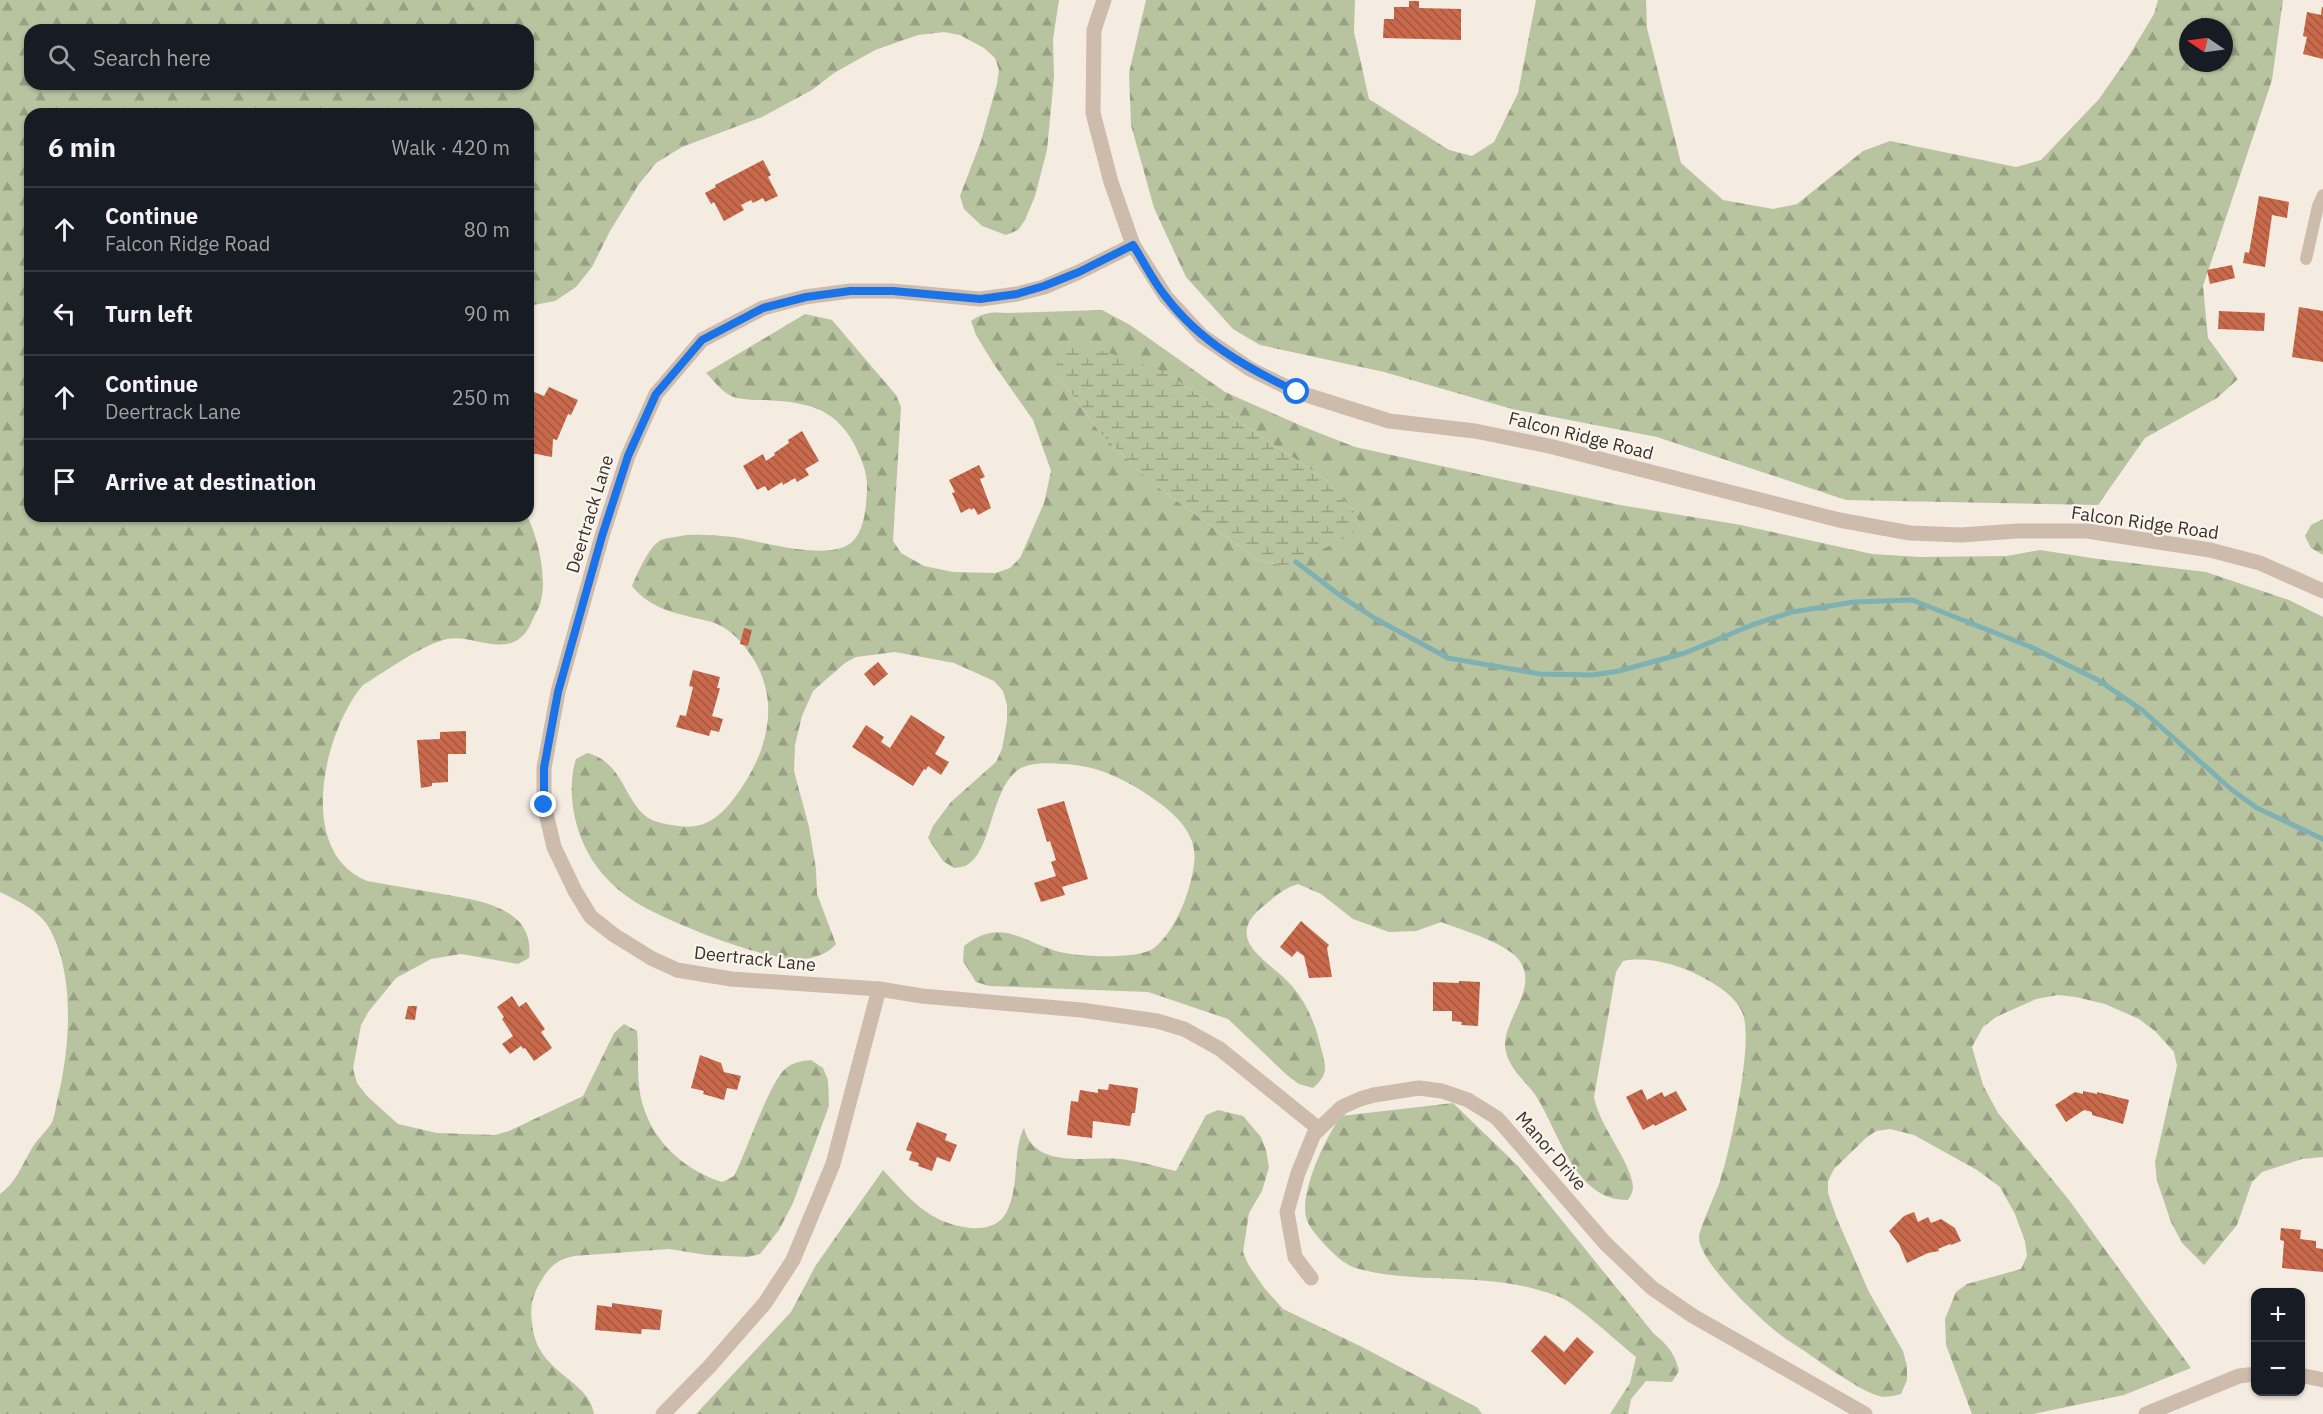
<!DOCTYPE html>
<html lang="en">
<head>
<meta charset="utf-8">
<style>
  :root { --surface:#171b24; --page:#20242c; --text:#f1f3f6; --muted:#9ea1a6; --line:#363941 }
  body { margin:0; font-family:"IBM Plex Sans",sans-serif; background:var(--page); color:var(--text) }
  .controls { position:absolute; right:18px; bottom:18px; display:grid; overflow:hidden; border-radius:12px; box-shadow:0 2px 4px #0004 }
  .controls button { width:54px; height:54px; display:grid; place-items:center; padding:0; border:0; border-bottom:2px solid var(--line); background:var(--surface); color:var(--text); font:30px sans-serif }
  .compass { position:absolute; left:2179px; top:18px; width:54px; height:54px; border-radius:50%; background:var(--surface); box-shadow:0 2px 4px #0004; rotate:283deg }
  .stop { position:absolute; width:18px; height:18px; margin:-14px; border:4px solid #1a73e8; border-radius:50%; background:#fff }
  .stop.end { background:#1a73e8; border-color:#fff; box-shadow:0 2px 6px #0008 }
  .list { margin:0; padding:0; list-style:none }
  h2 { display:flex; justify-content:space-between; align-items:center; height:78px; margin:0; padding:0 24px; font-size:26px }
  h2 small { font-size:20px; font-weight:400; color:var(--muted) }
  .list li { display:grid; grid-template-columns:39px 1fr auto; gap:18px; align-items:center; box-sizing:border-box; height:84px; padding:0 24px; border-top:2px solid var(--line) }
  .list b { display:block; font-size:22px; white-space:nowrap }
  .list p { margin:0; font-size:20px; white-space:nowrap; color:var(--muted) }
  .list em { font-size:20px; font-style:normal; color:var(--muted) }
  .icon { flex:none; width:33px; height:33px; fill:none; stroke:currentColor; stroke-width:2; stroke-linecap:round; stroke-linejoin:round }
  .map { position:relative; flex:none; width:2323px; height:1414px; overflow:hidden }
  .search { position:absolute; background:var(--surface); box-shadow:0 2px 4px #0004; left:24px; top:24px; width:510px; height:66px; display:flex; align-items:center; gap:15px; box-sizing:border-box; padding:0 21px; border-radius:18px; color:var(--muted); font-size:22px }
  .panel { position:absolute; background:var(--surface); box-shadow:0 2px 4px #0004; left:24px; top:108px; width:510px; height:414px; border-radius:18px }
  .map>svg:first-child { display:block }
</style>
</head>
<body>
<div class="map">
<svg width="2323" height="1414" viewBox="0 0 2323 1414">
  <defs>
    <pattern id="forest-firs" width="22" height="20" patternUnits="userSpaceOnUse" patternTransform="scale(1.5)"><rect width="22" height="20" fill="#b8c4a0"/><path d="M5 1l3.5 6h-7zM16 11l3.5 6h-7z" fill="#97a083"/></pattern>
    <pattern id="wetland-marsh" width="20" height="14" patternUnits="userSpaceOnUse" patternTransform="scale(1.5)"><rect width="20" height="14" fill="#b8c4a0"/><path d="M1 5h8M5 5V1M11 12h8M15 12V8" fill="none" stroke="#97a083"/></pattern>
    <pattern id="building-back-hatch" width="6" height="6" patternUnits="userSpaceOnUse" patternTransform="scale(1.5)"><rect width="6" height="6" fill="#c8694b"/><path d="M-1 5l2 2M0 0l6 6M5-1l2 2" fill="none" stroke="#a4573f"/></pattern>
  </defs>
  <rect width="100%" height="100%" fill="#f4ebe1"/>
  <g fill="url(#forest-firs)" fill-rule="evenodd">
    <path d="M0,0H1059L1053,39L1054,77L1047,150L1035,196L1025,220L1018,230L1006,235L982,226L964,209L960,196L981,141L997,84L999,70L995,58L984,48L960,35L944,32L918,35L875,50L834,73L812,90L762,117L682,147L656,163L639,184L610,231L592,267L576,287L555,301L528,306V114H30V516H527C538,537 547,577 541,600C540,607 535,614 532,621C528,631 521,640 511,643C490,649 468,635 447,639C423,644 385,672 363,685C324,731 295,852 367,881C390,885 413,889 436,893C474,900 536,905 529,958L518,964L461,954L431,959L396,978L369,1011L361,1025L353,1069L357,1083L367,1096L398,1124L437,1133L495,1135L509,1131L583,1096L614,1033L624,1024L637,1031C639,1049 637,1068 639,1086C644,1133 678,1168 722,1182L734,1176C747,1151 768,1085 785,1069C793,1062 802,1061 811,1060L823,1068L828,1080L829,1106L793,1203L779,1230L760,1254L748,1257L707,1255L669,1249L574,1256C556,1260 549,1267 540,1283C532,1296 530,1308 532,1322C535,1374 589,1378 594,1414H0V1194C15,1184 22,1165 31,1150C36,1140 45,1133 51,1124C55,1117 56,1105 58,1097C70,1047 76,973 48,926C38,910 16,900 0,892ZM30,30H528V84H30Z"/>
    <path d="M1146,0H1355L1354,32L1369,99L1449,150L1472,156L1494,142L1518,93L1536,0H1646L1647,28L1681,163L1723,200L1773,209L1797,204L1863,151L1890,141L2016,167L2041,160L2099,99L2127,59L2154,14L2158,0H2283L2272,80L2203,286L2208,338L2238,379L2217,398L2145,438L2098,505L1846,500L1657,437L1512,409L1384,372L1260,345L1233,329L1186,277L1154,208L1131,125L1129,73ZM2188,27H2224V63H2188Z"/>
    <path d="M1102,310L1130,325L1225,392L1304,427L1355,447L1620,505L1741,525L1872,554L1920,557L2007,556L2040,550L2098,559L2206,572L2289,600L2323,617V1157L2302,1159L2262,1172L2252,1182L2237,1225L2204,1265L2182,1243L2171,1222L2157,1181L2155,1162L2177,1066L2174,1052L2155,1031L2139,1019L2105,1004L2076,997L2058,995L2036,999L1996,1017L1983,1027L1972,1047L1983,1085L1998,1113L2069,1200L2191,1368L2124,1395L2033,1414H1972L1946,1345L1945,1319L1956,1292L1967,1284L2021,1269L2027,1256L2025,1241L2015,1214L2000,1187L1977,1170L1914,1135L1890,1129L1876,1131L1866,1138L1834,1169L1828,1181V1193L1837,1219L1869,1292L1903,1351L1907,1366V1380L1901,1394C1893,1396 1887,1398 1879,1396C1863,1392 1827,1367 1813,1357C1799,1347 1784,1339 1772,1328C1754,1313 1698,1260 1699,1237C1700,1227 1716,1193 1720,1181C1730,1152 1755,1038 1742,1012C1735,996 1717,985 1702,977C1680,965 1648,956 1623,961L1616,972L1594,1097C1599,1126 1632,1163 1633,1187C1633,1192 1630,1197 1628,1200C1575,1201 1559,1132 1536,1096C1525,1080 1507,1068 1505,1046C1504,1019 1537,990 1521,963C1511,944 1462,930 1441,922L1416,931L1389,932L1353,919L1321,894L1298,884C1282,889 1272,899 1260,909C1223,942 1272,962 1292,986C1307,1003 1316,1026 1321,1048C1326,1067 1329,1074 1313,1088L1299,1084L1288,1076L1228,1019L1148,992L989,986L976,982L963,961L964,946C1000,918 1020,940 1056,951C1075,957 1139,960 1154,948C1176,931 1191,890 1194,864C1198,837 1180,819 1161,804C1131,782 1100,765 1062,764C1049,763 1029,762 1018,770C991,789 992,851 967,865C964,867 958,867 954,868L943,861L928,838L933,826L951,802L996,762L1002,749L1007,721V705L1003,691L994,681L954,663L895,652L856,657L845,663L813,691L802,716L795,745L794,771L809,827L816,869L817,894L836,944C827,954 818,957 804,959C771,964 655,918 628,897C618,890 605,878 598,868C576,840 565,794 576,759L587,753C625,762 624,806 652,820C658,823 671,825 678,826C707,830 722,815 738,793C768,751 782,699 750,654C741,641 732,631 717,624C711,621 702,620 695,618C670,612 649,607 632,586C638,573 648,547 661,540C665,538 671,538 675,537C693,533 714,535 733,537C761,541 832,563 853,541C865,529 866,506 867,490C868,473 861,457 853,442C833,406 803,402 765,400C756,400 746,400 737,398C724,395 716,383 706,373L805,314L832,320L896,395L901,407L893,541L901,553L924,566L953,572L996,573L1010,568L1020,558L1044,503L1051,471L1033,420L993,363L976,335L971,321C984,312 993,312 1008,313ZM1163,371L1325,479L1353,510L1284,566L1258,560L1151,482L1101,434L1069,390L1052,374Z"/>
    <polygon points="2323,519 2323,555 2311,548 2305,536 2311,525"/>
    <path d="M1453,1103L1518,1166L1654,1334C1668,1345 1675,1354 1679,1371L1672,1382L1646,1381L1631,1399L1628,1414H1610L1630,1383L1636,1357C1614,1339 1592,1318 1569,1302C1560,1296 1546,1292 1535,1289C1477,1273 1417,1284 1359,1269C1346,1266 1336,1256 1326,1246C1318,1237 1309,1228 1306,1217C1300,1190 1326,1137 1341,1116Z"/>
    <path d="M1218,1110L1243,1116L1261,1137L1266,1150L1269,1167L1262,1191L1249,1213L1243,1252L1248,1264L1265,1289L1283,1309L1362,1347L1478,1408L1482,1414H696L791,1312L816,1265L883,1170C898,1186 912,1203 931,1215C953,1228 996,1239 1008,1209C1020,1182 1012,1152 1024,1128C1034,1170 1089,1156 1121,1159C1139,1161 1158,1167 1176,1171L1206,1115Z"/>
  </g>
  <polygon fill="url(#wetland-marsh)" points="1075,347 1100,350 1163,371 1325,479 1353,510 1359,522 1352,535 1296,562 1284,566 1258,560 1151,482 1101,434 1069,390 1052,374 1063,351"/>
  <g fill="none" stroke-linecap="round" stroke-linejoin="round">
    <polyline stroke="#7fb0b2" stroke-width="5" points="1296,562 1342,597 1376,619 1448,658 1540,674 1593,675 1619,671 1685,653 1752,625 1792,612 1854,602 1912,600 2031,647 2098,680 2142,710 2232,790 2257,808 2323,839"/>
  </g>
  <g fill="url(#building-back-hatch)">
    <polygon points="1409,1 1419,1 1419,8 1461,9 1461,40 1383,38 1384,19 1394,19 1394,7 1409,7"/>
    <polygon points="2322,7 2323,7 2323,59 2303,54 2307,37 2303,36 2307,12 2321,15"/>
    <polygon points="763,160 771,175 768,177 778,196 765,202 763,198 753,203 751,200 741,205 744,210 724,221 714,202 711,204 705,193 716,187 715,185"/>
    <polygon points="2259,196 2289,202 2287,218 2272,215 2265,267 2243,263 2245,252 2249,253"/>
    <polygon points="2232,265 2235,278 2210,284 2207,270"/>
    <polygon points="2299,307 2323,311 2323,362 2292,357"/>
    <polygon points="2219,311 2265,313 2264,331 2218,329"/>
    <polygon points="549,387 578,400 571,415 568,414 557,440 553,439 552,457 531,453 534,430 528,427 528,406 534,392 544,396"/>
    <polygon points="802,431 819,461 805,469 809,475 797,482 795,478 783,485 782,482 768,491 765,486 757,490 743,466 763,454 766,461 775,455 774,453 789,443 788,440"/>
    <polygon points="979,465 985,477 980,479 991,508 978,515 974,508 971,510 970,508 961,513 952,493 955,492 949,480"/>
    <polygon points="744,628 752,630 748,646 740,644"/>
    <polygon points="878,662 888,674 874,686 864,674"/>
    <polygon points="693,670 720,677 717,688 720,688 712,716 723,719 719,732 711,730 709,736 676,727 680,715 686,716 693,687 689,686"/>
    <polygon points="911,715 945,737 935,754 949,762 941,775 928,766 926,770 924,769 913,786 852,747 866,725 884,737 881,742 890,748"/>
    <polygon points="466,731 466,754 448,754 448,782 432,783 432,786 421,788 417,740 440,739 440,732"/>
    <polygon points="1064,801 1088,879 1062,887 1065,895 1041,902 1034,883 1056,876 1051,862 1056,860 1050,841 1047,842 1037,809"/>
    <polygon points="1301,921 1329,945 1327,948 1332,977 1309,978 1304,956 1297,951 1292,957 1280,947"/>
    <polygon points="1459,981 1480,982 1478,1026 1461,1025 1462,1022 1452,1021 1452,1011 1433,1011 1433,982 1459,983"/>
    <polygon points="512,996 519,1007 526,1002 545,1029 541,1032 552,1048 534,1061 525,1048 523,1049 521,1046 510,1054 502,1044 513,1036 502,1019 504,1017 497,1007"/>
    <polygon points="408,1006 417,1006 415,1020 405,1019"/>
    <polygon points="700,1055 721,1063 724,1072 741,1076 737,1090 727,1088 724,1100 703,1094 704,1091 691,1088"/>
    <polygon points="1109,1084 1138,1088 1135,1113 1132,1113 1130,1126 1093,1121 1092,1138 1067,1135 1071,1101 1078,1102 1080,1090 1098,1093 1098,1089 1108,1090"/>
    <polygon points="1642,1089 1647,1100 1662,1092 1664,1097 1676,1091 1687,1110 1655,1126 1654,1124 1643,1130 1626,1097"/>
    <polygon points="2083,1091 2097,1094 2097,1092 2129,1100 2123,1124 2092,1115 2092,1112 2084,1110 2066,1122 2055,1105 2075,1092 2083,1094"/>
    <polygon points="917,1122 947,1134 945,1140 957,1145 950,1162 937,1157 932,1171 918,1166 919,1163 909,1160 912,1152 906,1150"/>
    <polygon points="1914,1212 1918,1222 1928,1217 1931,1223 1941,1219 1955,1228 1961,1241 1951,1245 1950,1244 1938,1249 1939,1251 1928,1253 1907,1263 1899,1244 1889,1231 1904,1216"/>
    <polygon points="2281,1228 2301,1230 2300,1239 2316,1241 2316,1248 2323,1249 2323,1272 2282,1268 2284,1241 2280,1240"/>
    <polygon points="612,1303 662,1310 660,1330 642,1329 641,1334 595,1330 597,1305 612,1307"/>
    <polygon points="1545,1335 1564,1352 1577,1337 1594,1352 1565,1385 1531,1351"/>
  </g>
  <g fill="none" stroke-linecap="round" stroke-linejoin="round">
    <polyline stroke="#cdbbac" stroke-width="12" points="2306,259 2318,206 2323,195"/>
    <g stroke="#cdbbac" stroke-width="15">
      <polyline points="1104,0 1094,30 1093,113 1111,182 1133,245 1166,297 1202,336 1250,369 1297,392 1389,421 1475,431 1549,446 1839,520 1910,533 1961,535 2017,531 2087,531 2210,550 2260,563 2323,591"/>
      <polyline points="1133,245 1079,272 1044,287 1017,294 980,299 893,291 850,291 805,297 763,308 702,340 656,394 628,456 602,536 558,692 544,768 544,805 554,847 575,891 591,917 614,935 651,958 677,970 731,979 879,989 922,996 1081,1010 1157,1021 1184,1029 1220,1049 1319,1129"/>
      <polyline points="1311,1278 1295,1257 1287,1212 1298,1173 1314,1134 1342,1107 1360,1099 1374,1095 1419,1088 1442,1091 1468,1100 1497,1118 1605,1243 1652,1288 1693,1316 1865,1414"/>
      <polyline points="2300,1375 2323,1380"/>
      <polyline points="663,1414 709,1367 765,1303 793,1260 833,1164 879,989"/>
      <polyline points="2146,1414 2239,1376 2256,1374"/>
    </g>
  </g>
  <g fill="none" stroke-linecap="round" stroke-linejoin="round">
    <path stroke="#1a73e8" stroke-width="8" d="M544,805V768L558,692L602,536L628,456L656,394L702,340L763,308L806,297L850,291H893L980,299L1017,294L1044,286L1079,272L1133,245C1144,262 1153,281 1166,297C1200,342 1247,368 1297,392"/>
  </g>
  <g text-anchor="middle" stroke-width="4.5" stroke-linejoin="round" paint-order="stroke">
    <g font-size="18" fill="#3b302b" stroke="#fbf5ee">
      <text transform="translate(1581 436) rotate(14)" y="6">Falcon Ridge Road</text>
      <text transform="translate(590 514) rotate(-73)" y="6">Deertrack Lane</text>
      <text transform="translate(2145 523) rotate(8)" y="6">Falcon Ridge Road</text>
      <text transform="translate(755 959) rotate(6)" y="6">Deertrack Lane</text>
      <text transform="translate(1551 1151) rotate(49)" y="6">Manor Drive</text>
    </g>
  </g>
</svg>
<div class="controls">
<button>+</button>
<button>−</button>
</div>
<svg class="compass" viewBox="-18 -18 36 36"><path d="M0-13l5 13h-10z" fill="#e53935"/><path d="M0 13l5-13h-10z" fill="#9ea1a6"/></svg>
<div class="stop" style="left:1297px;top:392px"></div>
<div class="stop end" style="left:544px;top:805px"></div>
<div class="search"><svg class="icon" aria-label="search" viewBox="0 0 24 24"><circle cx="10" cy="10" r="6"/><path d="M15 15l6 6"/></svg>Search here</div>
<section class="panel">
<h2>6 min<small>Walk · 420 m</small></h2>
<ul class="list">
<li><svg class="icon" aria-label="ahead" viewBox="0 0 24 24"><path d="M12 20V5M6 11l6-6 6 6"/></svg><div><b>Continue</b><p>Falcon Ridge Road</p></div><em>80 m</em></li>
<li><svg class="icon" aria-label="left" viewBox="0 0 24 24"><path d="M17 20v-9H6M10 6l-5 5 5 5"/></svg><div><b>Turn left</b></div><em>90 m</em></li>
<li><svg class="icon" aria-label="ahead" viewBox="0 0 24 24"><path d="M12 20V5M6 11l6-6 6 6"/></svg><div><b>Continue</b><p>Deertrack Lane</p></div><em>250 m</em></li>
<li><svg class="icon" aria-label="arrive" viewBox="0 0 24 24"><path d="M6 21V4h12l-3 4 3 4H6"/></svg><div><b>Arrive at destination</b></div></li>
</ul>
</section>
</div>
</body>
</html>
